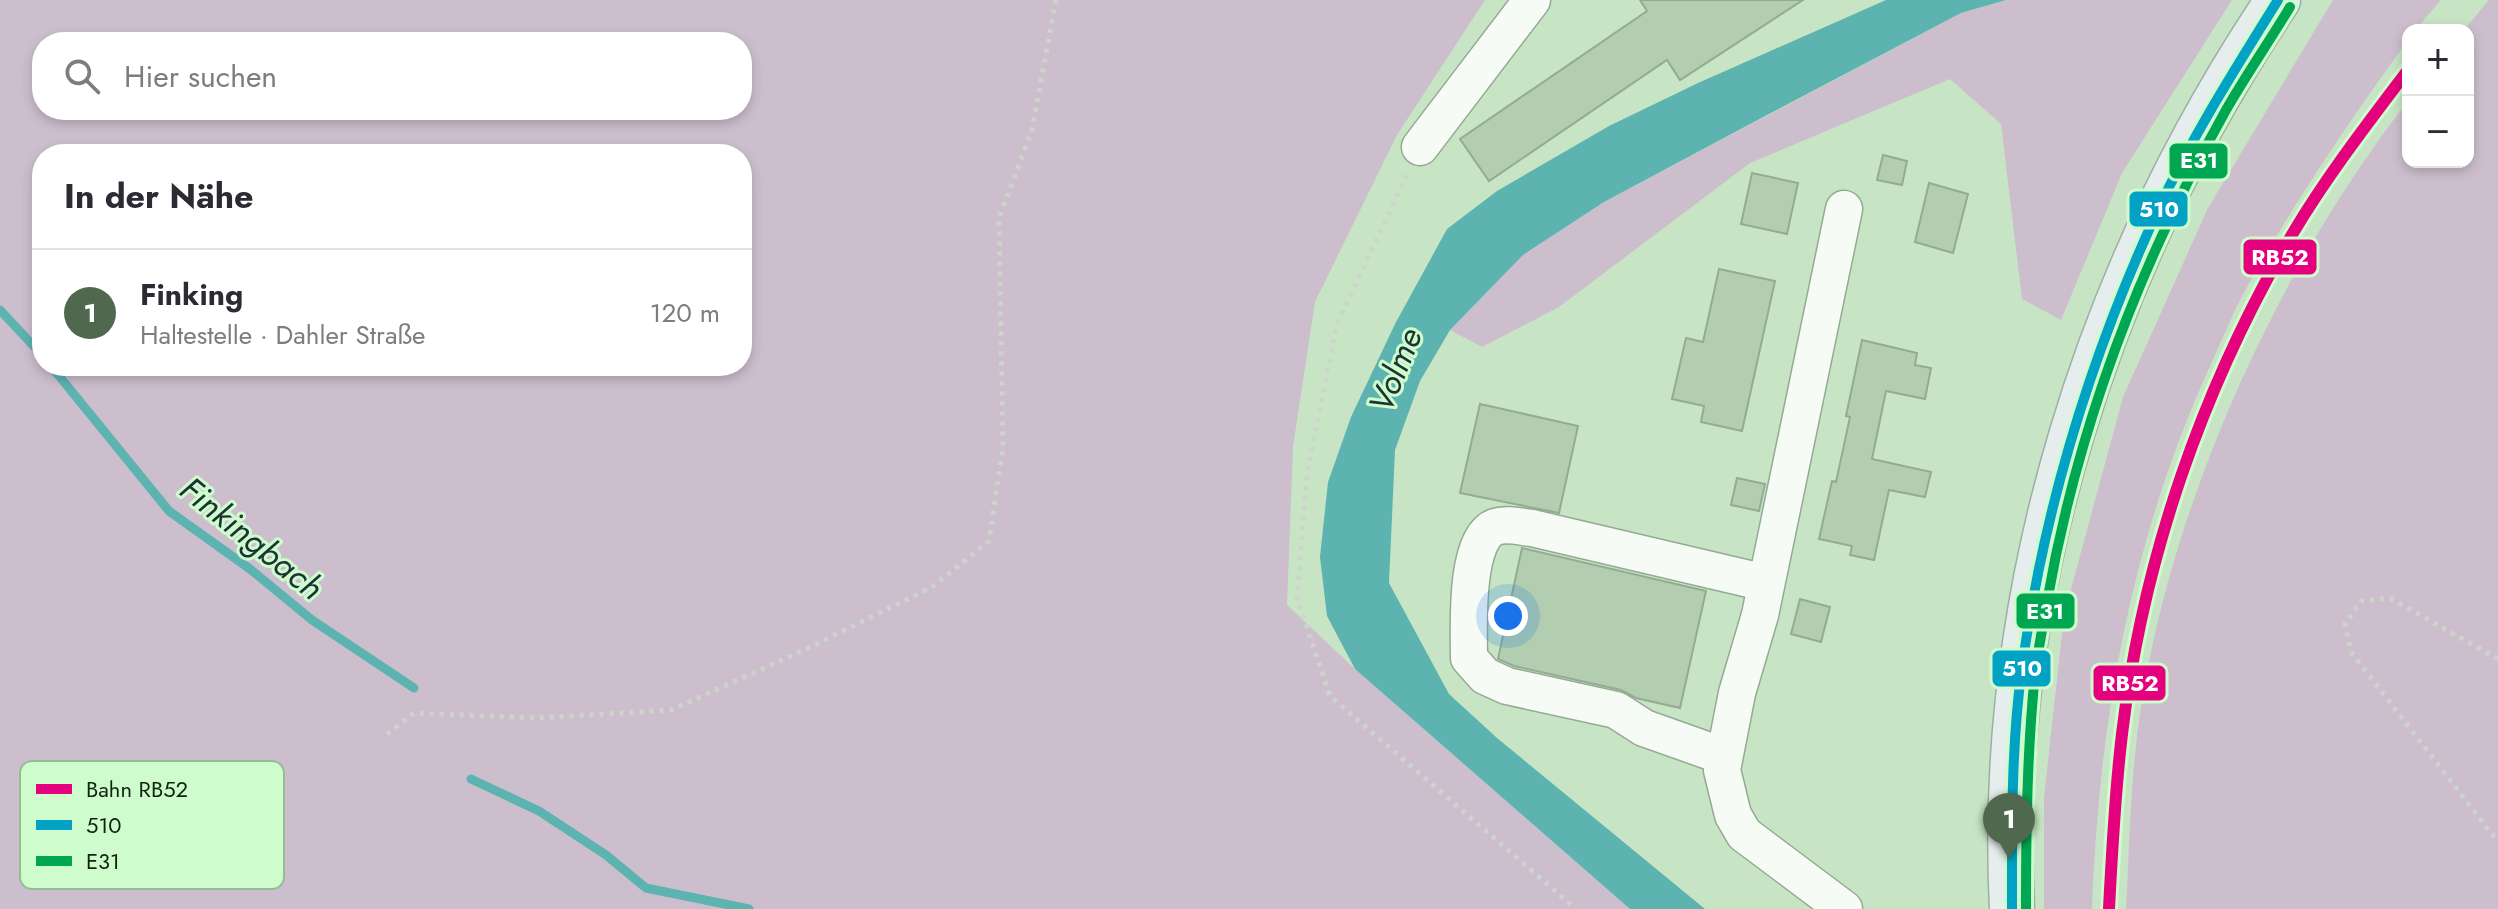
<!DOCTYPE html>
<html lang="de">
<head>
<meta charset="utf-8">
<style>
  :root { --surface:#fff; --page:#f7f7f7; --text:#2b2b33; --muted:#7c7c81; --line:#e1e1e2; --accent:#4f684e }
  body { margin:0; font-family:Jost,sans-serif; background:var(--page); color:var(--text) }
  .controls { position:absolute; right:24px; top:24px; display:grid; overflow:hidden; border-radius:16px; box-shadow:0 4px 12px #0003 }
  .controls button { width:72px; height:72px; display:grid; place-items:center; padding:0; border:0; border-bottom:2px solid var(--line); background:var(--surface); color:var(--text); font:40px sans-serif }
  .you { position:absolute; left:1508px; top:616px; width:28px; height:28px; margin:-20px; border:6px solid #fff; border-radius:50%; background:#1a73e8; box-shadow:0 0 0 12px #1a73e833 }
  .badge { display:grid; place-items:center; width:52px; height:52px; border-radius:50%; background:var(--accent); color:#fff; font-size:26px; font-weight:700 }
  .pin { position:absolute; translate:-50% -66px; filter:drop-shadow(0 2px 4px #0008) }
  .pin::after { content:''; position:absolute; top:42px; width:28px; height:24px; background:inherit; clip-path:polygon(0 0,100% 0,50% 100%) }
  .list { margin:0; padding:0; list-style:none }
  h2 { display:flex; justify-content:space-between; align-items:center; height:104px; margin:0; padding:0 32px; font-size:34px }
  h2 small { font-size:26px; font-weight:400; color:var(--muted) }
  .list li { display:grid; grid-template-columns:52px 1fr auto; gap:24px; align-items:center; box-sizing:border-box; height:128px; padding:0 32px; border-top:2px solid var(--line) }
  .list b { display:block; font-size:30px; white-space:nowrap }
  .list p { margin:0; font-size:26px; white-space:nowrap; color:var(--muted) }
  .list em { font-size:26px; font-style:normal; color:var(--muted) }
  .icon { flex:none; width:44px; height:44px; fill:none; stroke:currentColor; stroke-width:2; stroke-linecap:round; stroke-linejoin:round }
  .map { position:relative; flex:none; width:2498px; height:909px; overflow:hidden }
  .search { position:absolute; background:var(--surface); box-shadow:0 4px 12px #0003; left:32px; top:32px; width:720px; height:88px; display:flex; align-items:center; gap:20px; box-sizing:border-box; padding:0 28px; border-radius:32px; color:var(--muted); font-size:30px }
  .panel { position:absolute; background:var(--surface); box-shadow:0 4px 12px #0003; left:32px; top:144px; width:720px; height:232px; border-radius:32px }
  .map>svg:first-child { display:block }
</style>
</head>
<body>
<div class="map">
<svg width="2498" height="909" viewBox="0 0 2498 909">
  <rect width="100%" height="100%" fill="#c7e5c5"/>
  <g fill="#cdbece" fill-rule="evenodd">
    <path d="M0,0H1485L1397,135L1315,302L1293,447L1287,605L1355,669L1630,909H0ZM42,42H742V110H42ZM42,154H742V366H42Z"/>
    <polygon points="2006,0 2232,0 2122,173 2061,320 2022,299 2001,124 1950,79 1750,163 1559,307 1482,347 1450,330 1523,255 1604,202 1961,13"/>
    <path d="M2333,0H2441L2415,30H2408V40C2348,123 2290,208 2241,298C2230,320 2221,342 2211,364C2131,539 2099,718 2092,909H2044V798L2064,615L2123,397L2208,208Z"/>
    <path d="M2489,0H2498V909H2126C2129,855 2130,800 2136,746C2160,526 2272,275 2408,101V162H2468V30H2464Z"/>
  </g>
  <polygon fill="#5db3b0" points="1886,0 2006,0 1961,13 1767,115 1604,202 1523,255 1450,330 1420,381 1395,450 1389,583 1449,694 1497,738 1705,909 1630,909 1355,669 1327,616 1320,557 1328,482 1351,417 1395,324 1447,229 1497,191 1609,126 1698,83"/>
  <g fill="none" stroke-linecap="round" stroke-linejoin="round">
    <g stroke="#5db3b0" stroke-width="9">
      <polyline points="0,310 42,355"/>
      <polyline points="51,366 169,511 250,569 312,620 414,688"/>
      <polyline points="471,779 539,811 606,855 646,888 749,909"/>
    </g>
  </g>
  <g fill="#b2cdb0" stroke="#94ab92" stroke-width="2">
    <polygon points="1640,0 1803,0 1680,80 1667,60 1489,181 1460,139 1647,11"/>
    <polygon points="1883,155 1907,161 1902,185 1877,180"/>
    <polygon points="1752,173 1798,183 1787,234 1741,224"/>
    <polygon points="1929,183 1968,194 1953,253 1915,242"/>
    <polygon points="1719,269 1775,281 1742,431 1701,422 1704,406 1672,399 1686,338 1703,342"/>
    <polygon points="1862,340 1917,353 1915,365 1931,368 1925,399 1886,391 1872,459 1931,472 1925,497 1889,490 1874,560 1850,555 1852,546 1819,539 1832,481 1836,482 1850,417 1846,416"/>
    <polygon points="1480,404 1578,426 1559,513 1460,493"/>
    <polygon points="1737,478 1765,484 1759,511 1731,505"/>
    <polygon points="1522,548 1706,591 1680,708 1636,698 1621,690 1514,666 1498,659"/>
    <polygon points="1800,599 1830,607 1821,642 1791,634"/>
  </g>
  <g fill="none" stroke-linecap="round" stroke-linejoin="round">
    <defs>
      <g id="minor">
        <polyline points="1420,147 1532,0"/>
        <path d="M1723,756L1644,728L1616,710L1507,686L1485,676L1469,658C1469,630 1464,539 1495,527C1506,523 1521,527 1532,528L1766,583"/>
        <polyline points="1844,909 1744,834 1733,815 1722,770 1737,693 1760,615 1844,209"/>
      </g>
      <path id="major" d="M2012,909C1996,587 2099,266 2278,0"/>
    </defs>
    <use href="#minor" stroke="#94ab93" stroke-width="39"/>
    <use href="#major" stroke="#9cafa6" stroke-width="47"/>
    <g stroke="#ccd5cc" stroke-width="5" stroke-dasharray="4 6" stroke-linecap="butt">
      <polyline points="1407,175 1337,324 1307,473 1297,598 1330,696 1576,909"/>
      <polyline points="2498,659 2390,598 2361,601 2345,624 2351,652 2498,842"/>
      <polyline points="387,734 414,713 538,718 671,710 802,651 932,587 989,541 1003,447 999,218 1032,130 1056,0"/>
    </g>
    <use href="#minor" stroke="#f7fbf6" stroke-width="36"/>
    <use href="#major" stroke="#e6eeed" stroke-width="44"/>
    <defs>
      <path id="bus-1" d="M2012,909C2012,828 2011,747 2022,667C2044,509 2091,355 2158,210C2192,137 2235,69 2278,0"/>
      <path id="bus-2" d="M2026,909C2026,830 2027,752 2035,674C2038,650 2043,626 2047,602C2077,429 2140,263 2226,110C2246,75 2269,42 2290,7"/>
    </defs>
    <use href="#bus-1" stroke="#cffccd" stroke-width="16"/>
    <use href="#bus-2" stroke="#cffccd" stroke-width="16"/>
    <use href="#bus-1" stroke="#01a2c4" stroke-width="10"/>
    <use href="#bus-2" stroke="#00a651" stroke-width="10"/>
    <defs>
      <path id="rail-1" d="M2109,909C2112,850 2115,792 2122,734C2143,558 2203,386 2293,233C2327,176 2368,123 2408,70"/>
    </defs>
    <use href="#rail-1" stroke="#cffccd" stroke-width="18"/>
    <use href="#rail-1" stroke="#e5007d" stroke-width="12"/>
  </g>
  <g text-anchor="middle" stroke-width="6" stroke-linejoin="round" paint-order="stroke">
    <g font-size="34" font-style="italic" fill="#1b3335" stroke="#cffccd">
      <text transform="translate(1395 370) rotate(-68)" y="12">Volme</text>
      <text transform="translate(252 538) rotate(39)" y="12">Finkingbach</text>
    </g>
  </g>
  <rect x="20" y="761" width="264" height="128" rx="12" fill="#cffccd" stroke="#95bb94" stroke-width="2"/>
  <rect x="36" y="784" width="36" height="10" fill="#e5007d"/>
  <rect x="36" y="820" width="36" height="10" fill="#01a2c4"/>
  <rect x="36" y="856" width="36" height="10" fill="#00a651"/>
  <g font-size="22" fill="#0e240e">
    <text x="86" y="797">Bahn RB52</text>
    <text x="86" y="833">510</text>
    <text x="86" y="869">E31</text>
  </g>
  <g stroke="#cffccd" stroke-width="3">
    <rect x="2168" y="142" width="61" height="38" rx="8" fill="#00a651"/>
    <rect x="2128" y="190" width="61" height="38" rx="8" fill="#01a2c4"/>
    <rect x="2242" y="238" width="76" height="38" rx="8" fill="#e5007d"/>
    <rect x="2015" y="592" width="61" height="38" rx="8" fill="#00a651"/>
    <rect x="1991" y="649" width="61" height="39" rx="8" fill="#01a2c4"/>
    <rect x="2092" y="664" width="75" height="38" rx="8" fill="#e5007d"/>
  </g>
  <g font-size="22" text-anchor="middle" font-weight="bold" fill="#fff">
    <text x="2199" y="168">E31</text>
    <text x="2159" y="217">510</text>
    <text x="2280" y="265">RB52</text>
    <text x="2045" y="619">E31</text>
    <text x="2022" y="676">510</text>
    <text x="2130" y="691">RB52</text>
  </g>
</svg>
<div class="controls">
<button>+</button>
<button>−</button>
</div>
<div class="you"></div>
<div class="pin badge" style="left:2009px;top:859px">1</div>
<div class="search"><svg class="icon" aria-label="search" viewBox="0 0 24 24"><circle cx="10" cy="10" r="6"/><path d="M15 15l6 6"/></svg>Hier suchen</div>
<section class="panel">
<h2>In der Nähe<small></small></h2>
<ul class="list">
<li><span class="badge">1</span><div><b>Finking</b><p>Haltestelle · Dahler Straße</p></div><em>120 m</em></li>
</ul>
</section>
</div>
</body>
</html>
